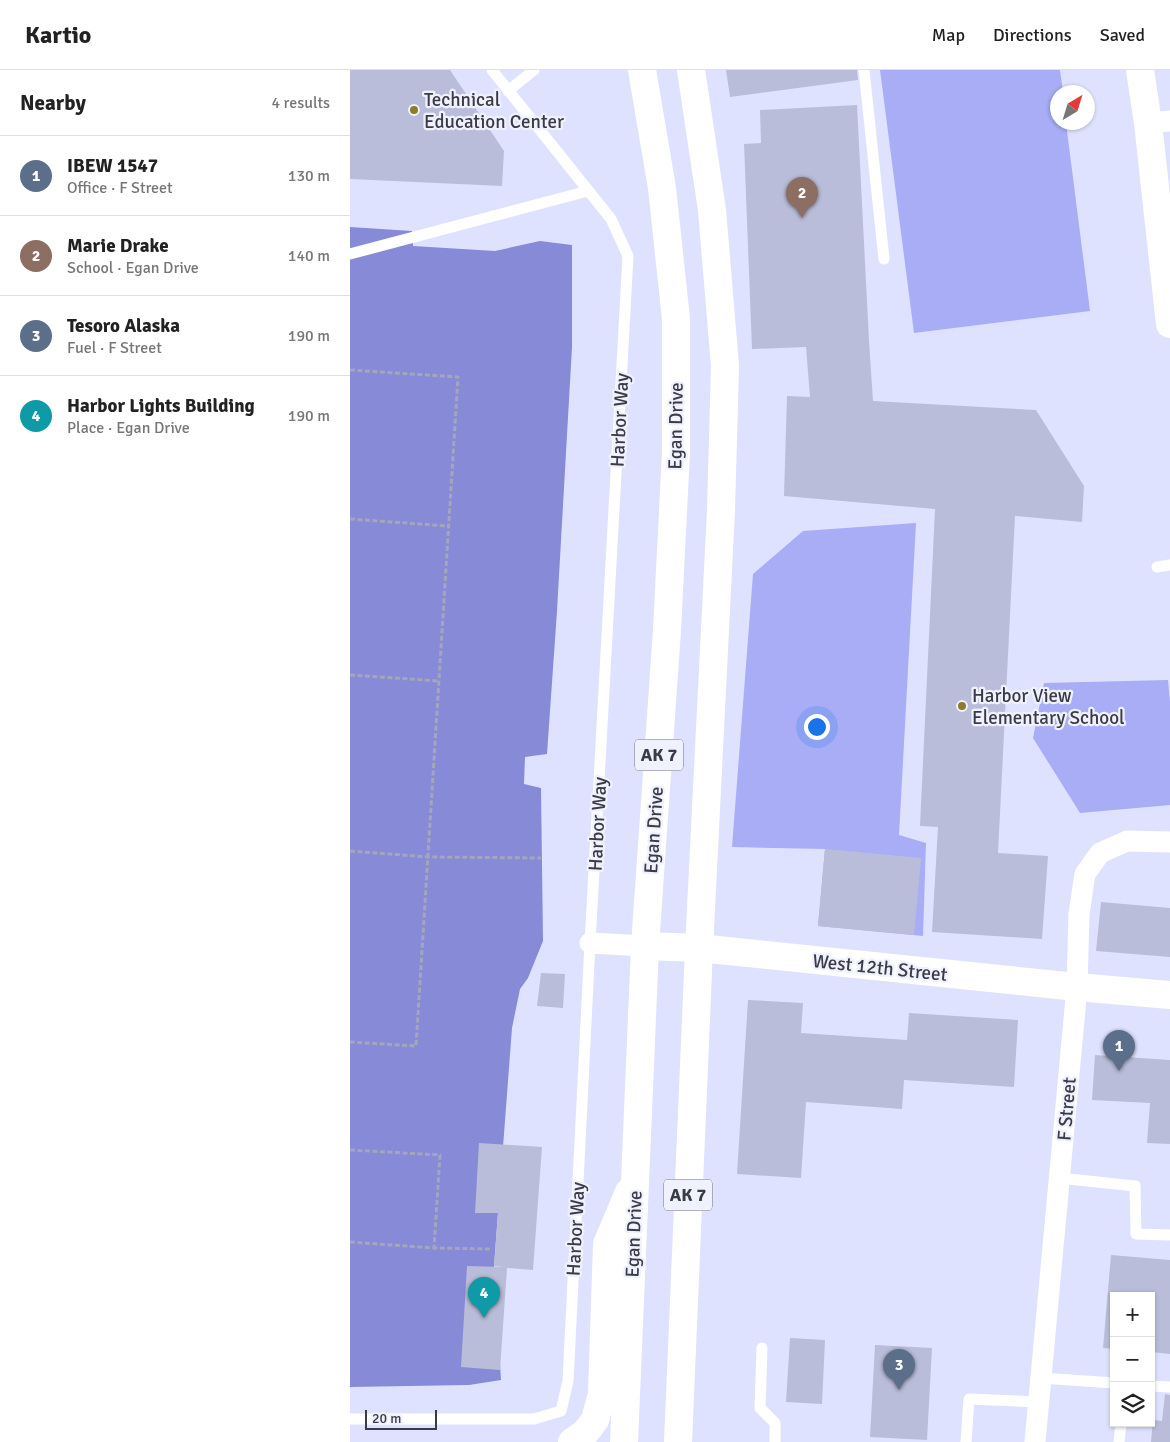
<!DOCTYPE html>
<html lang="en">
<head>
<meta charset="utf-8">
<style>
  :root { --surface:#fff; --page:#f2f2f2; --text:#222; --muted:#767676; --line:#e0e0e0; --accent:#1a73e8 }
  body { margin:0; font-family:Signika,sans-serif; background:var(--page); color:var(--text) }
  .controls { position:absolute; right:15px; bottom:15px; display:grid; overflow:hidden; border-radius:0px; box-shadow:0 1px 4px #0004 }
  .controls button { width:45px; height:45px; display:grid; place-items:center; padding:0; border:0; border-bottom:1px solid var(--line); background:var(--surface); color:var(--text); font:25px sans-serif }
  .compass { position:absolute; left:700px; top:15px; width:45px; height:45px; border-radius:50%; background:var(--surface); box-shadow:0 1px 4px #0004; rotate:38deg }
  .scale { position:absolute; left:15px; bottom:12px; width:72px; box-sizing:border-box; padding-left:5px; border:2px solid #3a3b46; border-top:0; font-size:14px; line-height:18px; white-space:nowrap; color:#3a3b46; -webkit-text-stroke:4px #eff1fc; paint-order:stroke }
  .you { position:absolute; left:466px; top:656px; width:18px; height:18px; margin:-12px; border:4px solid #fff; border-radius:50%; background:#1a73e8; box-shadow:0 0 0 8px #1a73e833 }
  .badge { display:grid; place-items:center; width:32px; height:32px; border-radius:50%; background:var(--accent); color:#fff; font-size:16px; font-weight:700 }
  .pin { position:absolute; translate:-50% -41px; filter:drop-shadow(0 1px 2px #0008) }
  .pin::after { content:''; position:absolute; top:26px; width:18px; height:15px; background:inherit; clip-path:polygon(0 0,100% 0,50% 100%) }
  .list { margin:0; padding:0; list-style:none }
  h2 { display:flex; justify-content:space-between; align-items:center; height:65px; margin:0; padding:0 20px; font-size:21px }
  h2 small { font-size:16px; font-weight:400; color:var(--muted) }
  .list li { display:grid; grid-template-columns:32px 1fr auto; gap:15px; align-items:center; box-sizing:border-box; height:80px; padding:0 20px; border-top:1px solid var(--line) }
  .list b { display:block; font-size:19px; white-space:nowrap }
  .list p { margin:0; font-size:16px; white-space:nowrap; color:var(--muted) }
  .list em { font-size:16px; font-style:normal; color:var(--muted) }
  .icon { flex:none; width:28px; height:28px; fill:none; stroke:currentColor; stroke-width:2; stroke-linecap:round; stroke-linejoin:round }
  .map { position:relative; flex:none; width:820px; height:1372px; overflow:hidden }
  header { display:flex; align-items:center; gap:30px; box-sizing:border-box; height:70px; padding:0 25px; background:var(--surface); border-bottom:1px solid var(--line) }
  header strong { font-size:24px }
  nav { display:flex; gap:28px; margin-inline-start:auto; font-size:18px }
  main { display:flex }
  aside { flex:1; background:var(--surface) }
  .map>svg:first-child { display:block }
</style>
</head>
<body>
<header>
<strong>Kartio</strong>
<nav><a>Map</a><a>Directions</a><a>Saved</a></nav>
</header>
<main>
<aside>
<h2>Nearby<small>4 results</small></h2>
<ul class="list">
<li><span class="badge" style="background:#5c6f8a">1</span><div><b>IBEW 1547</b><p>Office · F Street</p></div><em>130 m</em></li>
<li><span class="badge" style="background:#8d6e63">2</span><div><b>Marie Drake</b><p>School · Egan Drive</p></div><em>140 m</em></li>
<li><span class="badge" style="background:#5c6f8a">3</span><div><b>Tesoro Alaska</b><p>Fuel · F Street</p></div><em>190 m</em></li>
<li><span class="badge" style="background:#0f9aa8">4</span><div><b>Harbor Lights Building</b><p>Place · Egan Drive</p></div><em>190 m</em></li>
</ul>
</aside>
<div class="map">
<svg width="820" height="1372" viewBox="0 0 820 1372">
  <rect width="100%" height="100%" fill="#dfe2ff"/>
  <g fill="#a8adf6">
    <polygon points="530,0 710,0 713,22 708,22 708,52 716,53 740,241 564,263"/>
    <polygon points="566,453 549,765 576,773 573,866 468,856 475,779 382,777 403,504 453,461"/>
    <polygon points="818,610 820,632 820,735 730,743 683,668 694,613"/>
  </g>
  <polygon fill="#868ad7" points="0,157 62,161 63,176 145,181 190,171 222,175 222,277 207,541 197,684 175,687 174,714 191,718 193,871 178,908 170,919 162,958 144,1196 151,1310 119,1315 0,1317"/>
  <g fill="#babdd9">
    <polygon points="0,0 100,0 154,81 152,116 0,109"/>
    <polygon points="376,0 507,0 508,10 380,27"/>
    <polygon points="507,35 519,271 523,331 686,340 734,416 732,452 665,446 648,783 698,786 692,869 582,862 588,757 570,756 585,439 434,426 437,326 460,327 456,277 402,279 394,74 411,73 410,40"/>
    <polygon points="475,779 571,788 564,865 468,856"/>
    <polygon points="751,832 820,838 820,887 746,881"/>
    <polygon points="191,903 215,904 213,938 187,936"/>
    <polygon points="398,930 453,933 451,963 557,970 559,943 668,950 664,1017 554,1010 552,1039 456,1032 451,1108 387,1104"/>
    <polygon points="745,985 820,990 820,1074 797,1073 800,1033 742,1030"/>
    <polygon points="129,1073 192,1077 183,1200 157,1198 150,1300 111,1297 117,1196 153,1197 144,1196 148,1143 125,1143"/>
    <polygon points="761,1185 820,1190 820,1284 801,1282 801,1226 764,1226 764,1279 753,1278"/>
    <polygon points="440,1268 475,1270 472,1334 436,1332"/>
    <polygon points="525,1275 582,1278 577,1370 520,1367"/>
    <polygon points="815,1324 820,1325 820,1372 801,1372 803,1350 812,1351"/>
  </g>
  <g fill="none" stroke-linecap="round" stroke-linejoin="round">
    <g stroke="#a4a6bc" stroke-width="3" stroke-dasharray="5 2.5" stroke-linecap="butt">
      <polyline points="0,300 108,307 66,976 0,972"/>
      <polyline points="0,449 98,456"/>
      <polyline points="0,605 89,611"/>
      <polyline points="0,781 78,787 191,788"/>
      <polyline points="0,1080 90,1085 84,1178"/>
      <polyline points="0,1172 84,1178 142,1179"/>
    </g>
    <g stroke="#fff" stroke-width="11">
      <polyline points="514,0 534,189"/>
      <polyline points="158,21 184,0"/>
      <polyline points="0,184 238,121"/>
      <polyline points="807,497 820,495"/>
      <polyline points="709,1108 785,1116 786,1164 820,1165"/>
      <polyline points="412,1278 410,1338 425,1353 425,1372"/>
      <polyline points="691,1308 764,1313"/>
      <polyline points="801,1316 820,1317"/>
      <polyline points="0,1349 184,1349 211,1341 218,1311 240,873 278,186 261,149 142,0"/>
      <polyline points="616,1372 619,1329 689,1332"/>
      <polyline points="769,1372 771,1353"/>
    </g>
    <g stroke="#fff" stroke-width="21">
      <polyline points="798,53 820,51"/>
      <polyline points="240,873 295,876"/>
      <polyline points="685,1372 727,917 729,844 735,804 750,783 777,771 820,772"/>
    </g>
    <g stroke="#fff" stroke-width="28">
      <polyline points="790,0 798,53 820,254"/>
      <polyline points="295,876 349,878 727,917 820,925"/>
    </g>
    <g stroke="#fff" stroke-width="28">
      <polyline points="222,1372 235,1363 245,1350 252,1324 257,1174 279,1122"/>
      <polyline points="274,1372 295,876 317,560 326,382 326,249 312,118 292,0"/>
      <polyline points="328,1372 349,878 371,440 375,296 362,140 341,0"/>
    </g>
  </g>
  <g fill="#8c7e25" stroke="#eff1fc" stroke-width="2">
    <circle cx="64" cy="40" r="5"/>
    <circle cx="612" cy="636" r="5"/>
  </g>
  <g text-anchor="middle" stroke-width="4.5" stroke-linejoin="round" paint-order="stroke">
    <g fill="#eff1fc" stroke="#70727d" stroke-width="1">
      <rect x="285" y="669.5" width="48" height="31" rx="4"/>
      <rect x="314" y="1109.5" width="48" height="31" rx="4"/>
    </g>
    <g font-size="18" font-weight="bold" fill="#3a3b46">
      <text x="309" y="691">AK 7</text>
      <text x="338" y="1131">AK 7</text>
    </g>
    <g font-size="19" fill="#3a3b46" stroke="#eff1fc" text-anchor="start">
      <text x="74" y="36">Technical<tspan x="74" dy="22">Education Center</tspan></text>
      <text x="622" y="632">Harbor View<tspan x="622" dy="22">Elementary School</tspan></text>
    </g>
    <g font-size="19" fill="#3a3b46" stroke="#eff1fc">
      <text transform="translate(269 350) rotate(-87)" y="7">Harbor Way</text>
      <text transform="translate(325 356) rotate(-89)" y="7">Egan Drive</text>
      <text transform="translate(247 754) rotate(-87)" y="7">Harbor Way</text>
      <text transform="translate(303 760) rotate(-86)" y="7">Egan Drive</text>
      <text transform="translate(530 897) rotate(6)" y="7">West 12th Street</text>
      <text transform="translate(716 1039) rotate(-85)" y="7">F Street</text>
      <text transform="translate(225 1159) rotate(-87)" y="7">Harbor Way</text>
      <text transform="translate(283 1164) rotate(-88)" y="7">Egan Drive</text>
    </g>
  </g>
</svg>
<div class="controls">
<button>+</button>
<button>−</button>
<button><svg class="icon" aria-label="layers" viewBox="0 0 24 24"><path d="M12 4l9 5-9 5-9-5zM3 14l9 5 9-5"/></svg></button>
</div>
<svg class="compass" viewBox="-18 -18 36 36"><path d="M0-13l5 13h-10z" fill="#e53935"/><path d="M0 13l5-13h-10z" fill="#767676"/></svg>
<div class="scale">20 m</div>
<div class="you"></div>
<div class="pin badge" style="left:769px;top:1001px;background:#5c6f8a">1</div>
<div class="pin badge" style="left:452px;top:148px;background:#8d6e63">2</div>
<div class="pin badge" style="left:549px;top:1320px;background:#5c6f8a">3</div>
<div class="pin badge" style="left:134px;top:1248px;background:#0f9aa8">4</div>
</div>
</main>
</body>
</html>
